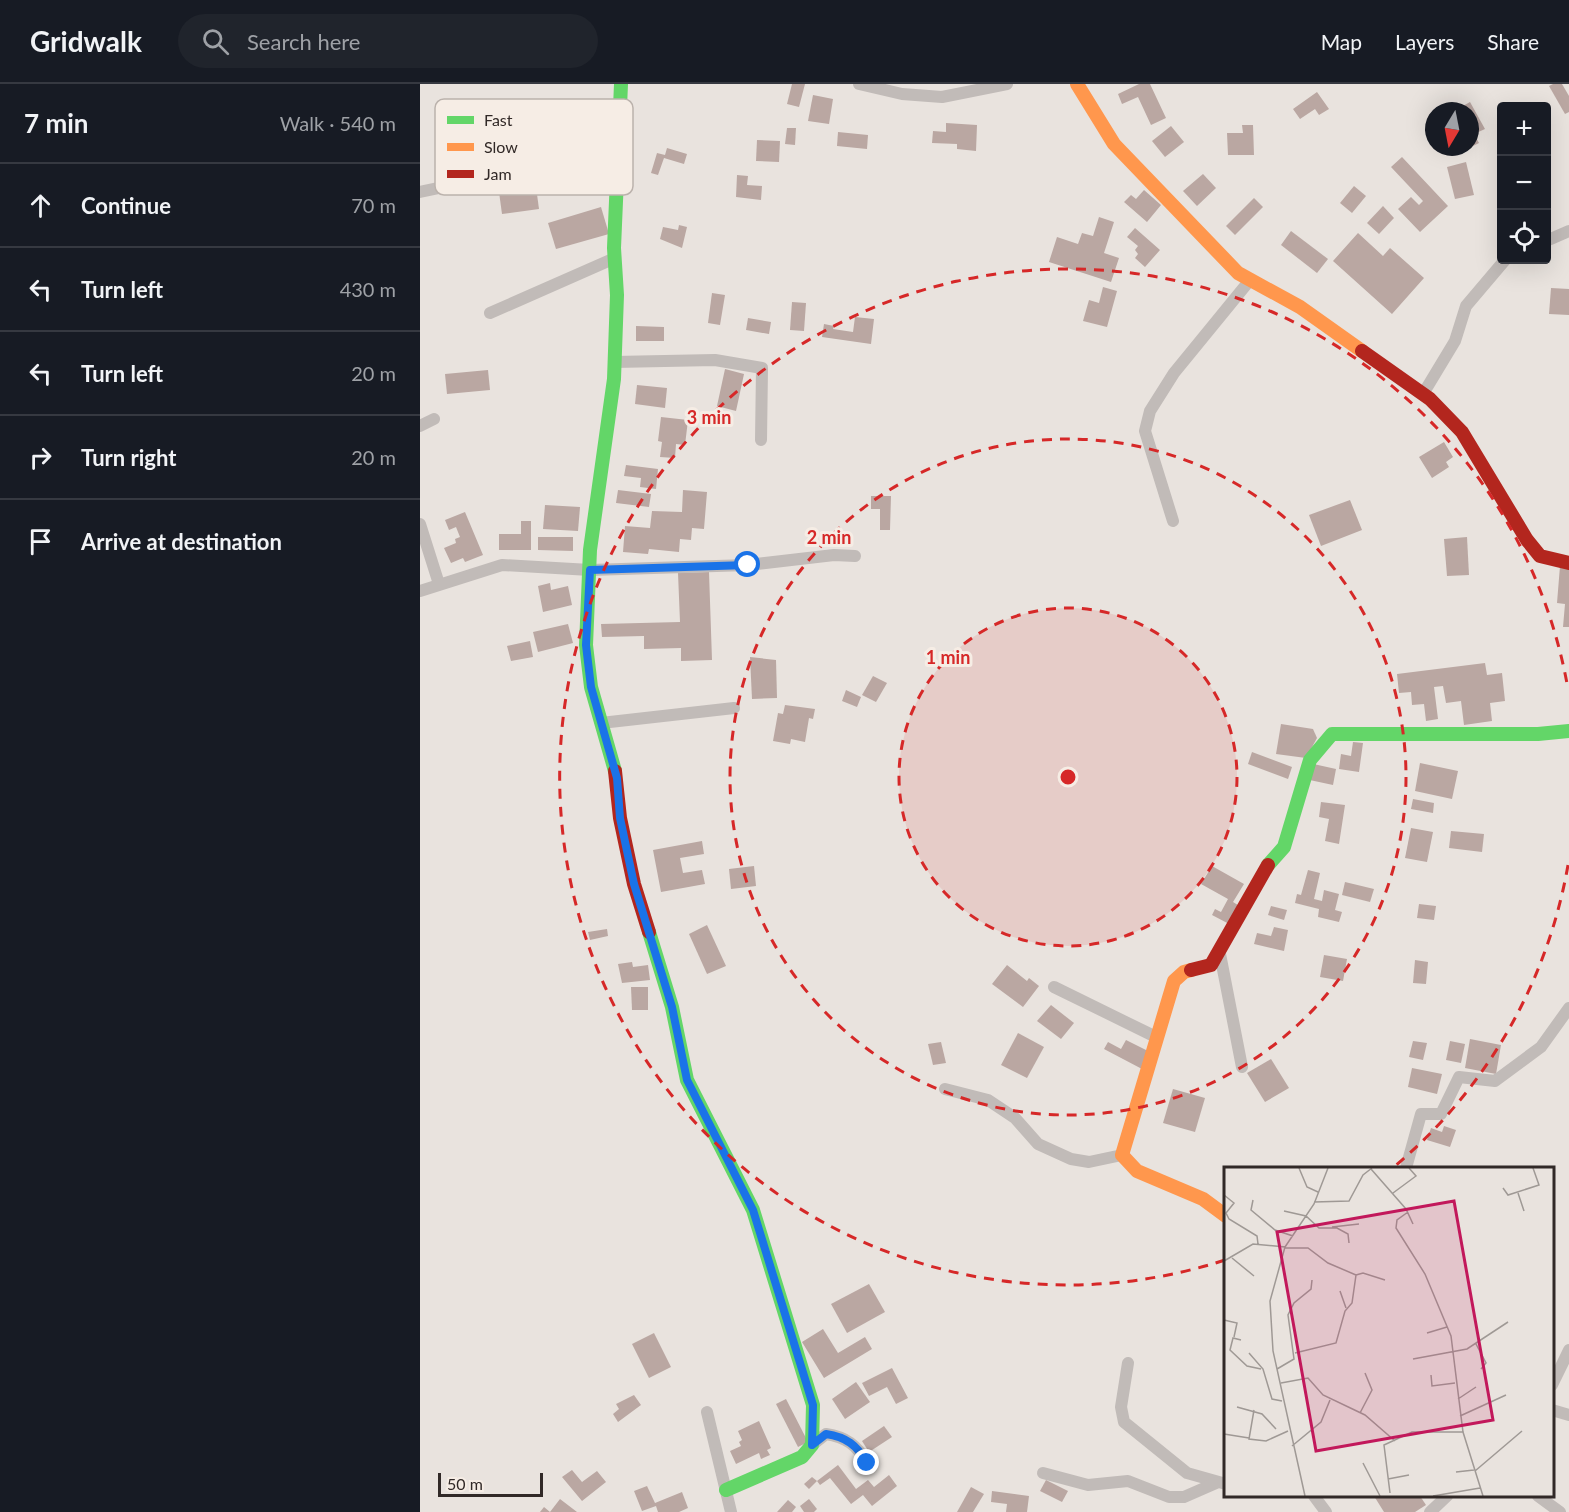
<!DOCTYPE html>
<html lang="en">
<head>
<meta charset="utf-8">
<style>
  :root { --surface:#171b24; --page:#20242c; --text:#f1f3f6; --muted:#9ea1a6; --line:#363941 }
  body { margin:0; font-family:Lato,sans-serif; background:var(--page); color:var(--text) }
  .controls { position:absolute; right:18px; top:18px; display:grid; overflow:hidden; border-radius:6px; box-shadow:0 6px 24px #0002 }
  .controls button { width:54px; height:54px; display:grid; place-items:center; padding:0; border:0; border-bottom:2px solid var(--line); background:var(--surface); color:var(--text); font:30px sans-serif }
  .compass { position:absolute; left:1005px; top:18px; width:54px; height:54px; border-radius:50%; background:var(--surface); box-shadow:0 6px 24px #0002; rotate:190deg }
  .scale { position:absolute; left:18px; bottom:15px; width:105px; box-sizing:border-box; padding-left:6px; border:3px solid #312927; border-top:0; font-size:16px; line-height:21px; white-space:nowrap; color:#312927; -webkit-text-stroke:4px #f6ede5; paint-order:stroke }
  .stop { position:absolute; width:18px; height:18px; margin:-14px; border:4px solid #1a73e8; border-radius:50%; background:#fff }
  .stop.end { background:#1a73e8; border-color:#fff; box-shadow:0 2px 6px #0008 }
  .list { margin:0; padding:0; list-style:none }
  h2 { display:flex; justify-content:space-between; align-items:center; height:78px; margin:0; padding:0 24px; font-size:26px }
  h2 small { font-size:20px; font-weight:400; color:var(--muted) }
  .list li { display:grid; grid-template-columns:39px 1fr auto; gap:18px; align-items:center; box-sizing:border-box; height:84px; padding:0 24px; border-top:2px solid var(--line) }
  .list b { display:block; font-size:22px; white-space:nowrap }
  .list em { font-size:20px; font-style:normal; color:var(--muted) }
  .icon { flex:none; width:33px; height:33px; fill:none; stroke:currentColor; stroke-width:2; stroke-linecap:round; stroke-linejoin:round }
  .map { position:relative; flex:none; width:1149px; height:1428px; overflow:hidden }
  header { display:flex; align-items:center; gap:36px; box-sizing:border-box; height:84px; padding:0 30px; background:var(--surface); border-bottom:2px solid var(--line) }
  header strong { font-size:28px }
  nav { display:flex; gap:33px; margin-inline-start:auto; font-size:21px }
  .search { width:420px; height:54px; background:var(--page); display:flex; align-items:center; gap:15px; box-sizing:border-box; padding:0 21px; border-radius:33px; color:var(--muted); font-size:22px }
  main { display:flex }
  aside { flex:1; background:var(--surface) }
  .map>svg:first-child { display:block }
</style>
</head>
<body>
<header>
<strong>Gridwalk</strong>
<div class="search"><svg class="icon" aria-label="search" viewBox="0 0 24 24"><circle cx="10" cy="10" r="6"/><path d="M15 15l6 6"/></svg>Search here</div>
<nav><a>Map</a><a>Layers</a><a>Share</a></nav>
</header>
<main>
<aside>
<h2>7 min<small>Walk · 540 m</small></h2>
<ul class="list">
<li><svg class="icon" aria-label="ahead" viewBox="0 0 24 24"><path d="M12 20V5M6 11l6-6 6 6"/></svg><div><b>Continue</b></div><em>70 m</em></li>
<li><svg class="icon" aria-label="left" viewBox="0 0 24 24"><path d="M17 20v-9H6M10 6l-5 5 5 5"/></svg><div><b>Turn left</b></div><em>430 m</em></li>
<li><svg class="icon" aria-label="left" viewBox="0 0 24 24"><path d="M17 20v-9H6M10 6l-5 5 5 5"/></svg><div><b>Turn left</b></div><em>20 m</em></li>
<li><svg class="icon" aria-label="right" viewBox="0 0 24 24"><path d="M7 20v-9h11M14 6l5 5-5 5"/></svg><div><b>Turn right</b></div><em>20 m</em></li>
<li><svg class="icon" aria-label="arrive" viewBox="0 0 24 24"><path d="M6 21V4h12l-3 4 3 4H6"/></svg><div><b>Arrive at destination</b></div></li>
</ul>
</aside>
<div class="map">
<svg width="1149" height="1428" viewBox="0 0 1149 1428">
  <rect width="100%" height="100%" fill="#e9e3de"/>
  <g fill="#baa7a2">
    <polygon points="372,0 385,0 379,23 367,20"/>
    <polygon points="719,0 730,0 746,34 731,41 718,13 702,20 698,10"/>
    <polygon points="1133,0 1142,0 1149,12 1149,28 1145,30 1129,2"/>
    <polygon points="897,8 909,25 899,31 895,25 880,35 873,25"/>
    <polygon points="393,11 413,15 409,40 388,37"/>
    <polygon points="1050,18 1065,45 1054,50 1059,59 1045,66 1043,63 1050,63 1050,27 1034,27"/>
    <polygon points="526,39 557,41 556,67 537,65 537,60 512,59 513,47 526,48"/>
    <polygon points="822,41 833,41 834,71 808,71 807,49 823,49"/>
    <polygon points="751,42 764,58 745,73 732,57"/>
    <polygon points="367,44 376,44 375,61 365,60"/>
    <polygon points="418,48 448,51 447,65 417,62"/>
    <polygon points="337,56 360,57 359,78 336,77"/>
    <polygon points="247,64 267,70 264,80 244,74 238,91 231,89 237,69 245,71"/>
    <polygon points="982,73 1028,122 1000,148 978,125 991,113 999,121 1003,117 971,83"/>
    <polygon points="1046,78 1054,111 1035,115 1027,83"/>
    <polygon points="783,90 796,104 777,122 763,107"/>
    <polygon points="317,91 328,92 327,101 342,102 341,116 316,113"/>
    <polygon points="934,102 946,112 932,129 920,119"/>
    <polygon points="116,103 119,125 82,130 79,108"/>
    <polygon points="724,106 741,121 727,138 704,118 711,111 716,115"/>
    <polygon points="834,114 843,123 815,151 806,142"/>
    <polygon points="963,122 974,134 959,150 947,139"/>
    <polygon points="181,123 189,150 136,165 128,139"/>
    <polygon points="679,133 694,138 684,169 699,174 691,198 629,178 637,153 658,160 662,149 673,152"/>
    <polygon points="259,141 267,143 262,164 240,155 243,143 258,146"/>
    <polygon points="715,144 740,166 725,183 715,174 718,170 715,166 718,162 707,153"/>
    <polygon points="871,147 908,175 897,189 861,161"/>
    <polygon points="938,149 963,172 970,164 1004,194 972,230 913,177"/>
    <polygon points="683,203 697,207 687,243 663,237 669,216 679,219"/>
    <polygon points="1131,204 1149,205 1149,231 1129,230"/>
    <polygon points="292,209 305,211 300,241 288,239"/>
    <polygon points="372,218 386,219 384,247 370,246"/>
    <polygon points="435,233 454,235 451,260 402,253 404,240 414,242 413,245 433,248"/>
    <polygon points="328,234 351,238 349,250 326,246"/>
    <polygon points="216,242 244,243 244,257 216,257"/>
    <polygon points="305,285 324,290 316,327 297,322"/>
    <polygon points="68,286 70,306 27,310 25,290"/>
    <polygon points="217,301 247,304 245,324 215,320"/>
    <polygon points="241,333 268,336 265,361 256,360 255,374 240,373 242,358 238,357"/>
    <polygon points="1024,358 1033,373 1026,378 1029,383 1012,394 999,373"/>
    <polygon points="206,381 238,385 236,405 220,403 221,394 204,392"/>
    <polygon points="198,406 231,410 229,423 196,419"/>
    <polygon points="263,406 287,408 284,445 272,444 271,456 260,455 259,468 229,465 228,470 203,468 205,442 230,444 232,427 262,428"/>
    <polygon points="451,412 471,412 470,446 460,446 460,425 451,425"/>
    <polygon points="930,416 942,446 901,462 889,431"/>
    <polygon points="125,421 160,423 158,447 123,445"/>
    <polygon points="45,428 63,471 45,478 43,474 31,479 24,464 36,459 35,455 40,453 36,443 29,446 25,436"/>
    <polygon points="101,437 111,437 111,466 79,466 79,450 101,450"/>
    <polygon points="118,453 153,453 153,467 118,466"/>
    <polygon points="1047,453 1049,491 1027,492 1024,455"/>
    <polygon points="1140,482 1149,482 1149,543 1143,543 1145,520 1137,519"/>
    <polygon points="289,488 292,576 261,577 261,564 224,565 224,552 182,553 181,540 260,538 258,489"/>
    <polygon points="130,499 131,506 148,502 152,521 123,528 118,502"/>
    <polygon points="148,540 153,559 118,568 113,548"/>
    <polygon points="110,557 113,573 91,577 87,562"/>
    <polygon points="330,573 356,576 357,614 332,615"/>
    <polygon points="1065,579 1067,591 1082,589 1085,617 1070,619 1072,637 1044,641 1041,617 1026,619 1023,602 1014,603 1018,635 1006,637 1004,620 992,621 991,608 979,609 977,590"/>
    <polygon points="453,592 467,599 456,618 442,611"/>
    <polygon points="426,606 441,613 437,623 422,617"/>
    <polygon points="365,621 395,625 393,635 389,634 385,658 371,655 370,660 353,657 358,629 363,630"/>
    <polygon points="861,640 893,645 897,654 886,674 856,670"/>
    <polygon points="933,658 943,659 939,688 919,685 921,670 931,672"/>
    <polygon points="832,668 872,683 868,695 828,680"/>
    <polygon points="889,679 916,685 913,701 885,695"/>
    <polygon points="1000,679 1038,687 1032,715 995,707"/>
    <polygon points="993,715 1014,719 1013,729 991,725"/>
    <polygon points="901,718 925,721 919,760 905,757 909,735 899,733"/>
    <polygon points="991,744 1013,748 1007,778 985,774"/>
    <polygon points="1031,747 1064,750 1062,768 1029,764"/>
    <polygon points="282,757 284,770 260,774 263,789 282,786 285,800 241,808 233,766"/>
    <polygon points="334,782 336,802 311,805 309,785"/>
    <polygon points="792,782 824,800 813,818 821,823 811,841 792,831 795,825 801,828 808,815 781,800"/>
    <polygon points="888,786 900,789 894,815 902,817 904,806 919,810 915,826 922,828 919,838 898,833 899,825 875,819 877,810 881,811"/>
    <polygon points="925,798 954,805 950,818 922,811"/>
    <polygon points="999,820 1016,822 1014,836 997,834"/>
    <polygon points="851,822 867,826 864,836 848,831"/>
    <polygon points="287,841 306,882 287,890 269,850"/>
    <polygon points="854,843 868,846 864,867 834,860 837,849 851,852"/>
    <polygon points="187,845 188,852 170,856 168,848"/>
    <polygon points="904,871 927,875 923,897 900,893"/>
    <polygon points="995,876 1008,878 1006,900 993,899"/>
    <polygon points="212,878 213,883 228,881 230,896 202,899 198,880"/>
    <polygon points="587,881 607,897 609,894 619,902 603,923 572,900"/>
    <polygon points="211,903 228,903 228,926 212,926"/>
    <polygon points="631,921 654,939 641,955 617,937"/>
    <polygon points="598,949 624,963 607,994 581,981"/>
    <polygon points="1050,955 1081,961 1076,990 1045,984"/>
    <polygon points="706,956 730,968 722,985 684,965 688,958 701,965"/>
    <polygon points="993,957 1007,959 1003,976 989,973"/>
    <polygon points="1030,957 1045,960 1041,979 1026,976"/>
    <polygon points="521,958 526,979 513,981 508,960"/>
    <polygon points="851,975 869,1004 845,1018 827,989"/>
    <polygon points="992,984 1022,990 1017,1010 988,1003"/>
    <polygon points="753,1005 785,1014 775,1048 743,1039"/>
    <polygon points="1024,1042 1036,1046 1030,1063 1007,1056 1011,1044 1022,1048"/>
    <polygon points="449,1200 465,1228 427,1249 411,1220"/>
    <polygon points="403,1245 418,1269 445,1253 452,1265 404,1294 382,1258"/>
    <polygon points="234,1249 251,1283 229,1294 212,1260"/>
    <polygon points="472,1284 488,1314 476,1320 467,1303 449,1312 442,1299"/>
    <polygon points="436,1298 450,1318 425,1335 412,1315"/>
    <polygon points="214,1311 221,1321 198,1338 193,1330 199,1325 196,1320"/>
    <polygon points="366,1315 388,1358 378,1363 356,1320"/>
    <polygon points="339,1337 351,1364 347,1366 350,1371 341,1375 339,1369 316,1380 310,1367 321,1362 319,1358 322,1356 318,1347"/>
    <polygon points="464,1342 472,1353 449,1368 442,1357"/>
    <polygon points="418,1381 436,1405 448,1396 454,1403 469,1391 477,1402 452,1422 443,1411 431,1420 410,1394 400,1401 397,1397 389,1405 384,1400 392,1393 397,1397"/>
    <polygon points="152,1386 162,1398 177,1387 186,1398 162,1417 142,1393"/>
    <polygon points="626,1396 648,1407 642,1418 620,1407"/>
    <polygon points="227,1402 235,1419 262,1408 268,1424 259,1428 238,1428 236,1422 222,1427 214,1407"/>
    <polygon points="551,1403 564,1410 553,1428 537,1428"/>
    <polygon points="572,1407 609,1412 607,1428 586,1428 587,1420 571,1418"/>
    <polygon points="954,1412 1000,1412 1006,1421 995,1428 964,1428"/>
    <polygon points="140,1415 157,1428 120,1428 124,1423 130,1428"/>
    <polygon points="389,1415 397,1425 394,1428 384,1428 380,1422"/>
    <polygon points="368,1416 376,1423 372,1428 357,1428"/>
  </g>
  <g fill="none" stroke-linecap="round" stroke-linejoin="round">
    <g stroke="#c1bbb8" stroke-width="12">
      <polyline points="439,0 482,10 522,13 587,0"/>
      <polyline points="0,108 199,66"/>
      <polyline points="1126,157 1149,147"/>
      <polyline points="70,229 195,174"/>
      <polyline points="194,278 295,276 342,284 341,356"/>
      <polyline points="1003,310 1035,257 1046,222 1085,176"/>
      <polyline points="0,342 14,335"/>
      <polyline points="753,437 725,347 730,327 754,289 830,196"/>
      <polyline points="0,440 19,500"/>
      <polyline points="0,507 82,481 170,486 328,481 414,471 435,472"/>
      <polyline points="181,639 314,624"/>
      <polyline points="800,870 822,983"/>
      <polyline points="634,903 736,953"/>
      <polyline points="525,1005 568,1016 595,1034 618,1060 651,1075 669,1078 702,1071"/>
      <polyline points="986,1084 1001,1030 1021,1030 1039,993 1075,997 1121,963 1149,924"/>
      <polyline points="708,1279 701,1323 704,1338 767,1389 806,1400"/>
      <polyline points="1132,1301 1149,1266"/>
      <polyline points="1132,1326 1149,1331"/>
      <polyline points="287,1328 311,1428"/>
      <path d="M392,1361L406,1350C426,1353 437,1361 447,1379"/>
      <polyline points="623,1389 668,1401 708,1397 749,1413 764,1413 796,1399"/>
      <polyline points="894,1412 906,1428"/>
      <polyline points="1118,1412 1140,1428"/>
      <polyline points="1010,1428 1027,1412"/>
    </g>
    <g stroke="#63d668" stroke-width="14">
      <polyline points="195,687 171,603 166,561 170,466 194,295 197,211 194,164 201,0"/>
      <polyline points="848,781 864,763 890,676 912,650 1118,650 1149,647"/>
      <polyline points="229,848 252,923 267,996 333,1126 393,1321 392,1361 382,1373 306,1406"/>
    </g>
    <g stroke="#ff974d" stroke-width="14">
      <polyline points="657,0 694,60 818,189 880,223 942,267"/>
      <polyline points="771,886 764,888 754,897 702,1071 717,1087 783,1115 806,1132"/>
    </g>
    <g stroke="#b3261e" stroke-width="14">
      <polyline points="942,267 1010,315 1042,348 1107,456 1120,472 1149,479"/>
      <polyline points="195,687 200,734 214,800 229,848"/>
      <polyline points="771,886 791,881 848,781"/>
    </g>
  </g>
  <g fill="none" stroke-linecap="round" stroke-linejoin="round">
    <path stroke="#1a73e8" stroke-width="8" d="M328,481L170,486L166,561L168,578L171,603L197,694L200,734L214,800L252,923L267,996L333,1126L393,1321L392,1361L406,1350C426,1353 437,1361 447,1379"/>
  </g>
  <circle cx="648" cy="693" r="169" fill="#d62828" fill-opacity=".12"/>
  <g fill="none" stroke="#d62828" stroke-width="3" stroke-dasharray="10 8">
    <circle cx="648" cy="693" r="169"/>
    <circle cx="648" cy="693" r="338"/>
    <path d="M1148 781A508 508 0 0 1 975 1082M805 1176A508 508 0 1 1 1148 605"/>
  </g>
  <g transform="translate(804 1083)">
    <rect width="330" height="330" fill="#e9e3de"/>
    <path fill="none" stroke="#9f9995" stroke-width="1.5" d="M75,1L83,20L94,25M147,2L182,42L189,57M279,21L284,28L315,18L309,1M169,26L192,9L185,1M294,26L300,44M0,28L10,36L2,46L5,52L33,69L34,77M29,33L27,43L51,63L69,69M90,35L125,34L139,8L148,1M60,44L82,49L95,61H113L124,67L125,76M184,45L173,53L172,61L201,107L227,169L239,265L259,329M108,60L135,57M61,80L90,37L104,1M60,81H84L104,96L132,108L128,136L121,144L112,176L71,186M8,91L30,109M0,94L29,77L61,80L46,134L49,184L81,329M132,108L139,106L161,113M116,124L122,141M0,153L13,156L10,170M203,166L223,160M17,173L9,171L6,183L23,199L37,202M252,177L262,196L257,202M25,186L39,202L48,232L58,234M189,192L243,182L284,155M53,202L70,192L64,148L70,136L87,122L88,113M207,208L208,219L231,216M57,216L84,211L99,228L141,248L171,274M234,232L252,220M13,240L38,247L52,262M30,243L25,272L42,274L64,264M136,246L148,223L141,206M236,249L282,228M0,267L25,271M68,279L97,255L106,233M139,296L156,329M251,304L298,264M232,305L250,303M164,312L185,308M166,326L160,278L188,265H239M209,329L256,321"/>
    <path fill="#c2185b" fill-opacity="0.15" stroke="#c2185b" stroke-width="3" d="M230,34L269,253L92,284L53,65Z"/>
    <rect width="330" height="330" fill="none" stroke="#312927" stroke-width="3"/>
  </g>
  <rect x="15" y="15" width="198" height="96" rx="9" fill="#f6ede5" stroke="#bbb2ac" stroke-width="1.5"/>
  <rect x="27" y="32" width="27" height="8" fill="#63d668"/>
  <rect x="27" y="59" width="27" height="8" fill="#ff974d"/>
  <rect x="27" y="86" width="27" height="8" fill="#b3261e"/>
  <g font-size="16" fill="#312927">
    <text x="64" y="42">Fast</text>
    <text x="64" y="69">Slow</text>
    <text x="64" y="96">Jam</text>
  </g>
  <circle cx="648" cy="693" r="9" fill="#d62828" stroke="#f6ede5" stroke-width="3"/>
  <g font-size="18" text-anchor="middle" font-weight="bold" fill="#d62828" stroke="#f6ede5" stroke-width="6" stroke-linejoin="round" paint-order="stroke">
    <text x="289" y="340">3 min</text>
    <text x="409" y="460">2 min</text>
    <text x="528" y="580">1 min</text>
  </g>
</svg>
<div class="controls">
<button>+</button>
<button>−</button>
<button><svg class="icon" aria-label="locate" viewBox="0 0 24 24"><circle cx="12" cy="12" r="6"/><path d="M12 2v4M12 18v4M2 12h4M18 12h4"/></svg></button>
</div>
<svg class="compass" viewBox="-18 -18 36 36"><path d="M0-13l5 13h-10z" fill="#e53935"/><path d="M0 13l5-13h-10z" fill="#9ea1a6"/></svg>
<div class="scale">50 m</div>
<div class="stop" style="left:328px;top:481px"></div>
<div class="stop end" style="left:447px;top:1379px"></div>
</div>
</main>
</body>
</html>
